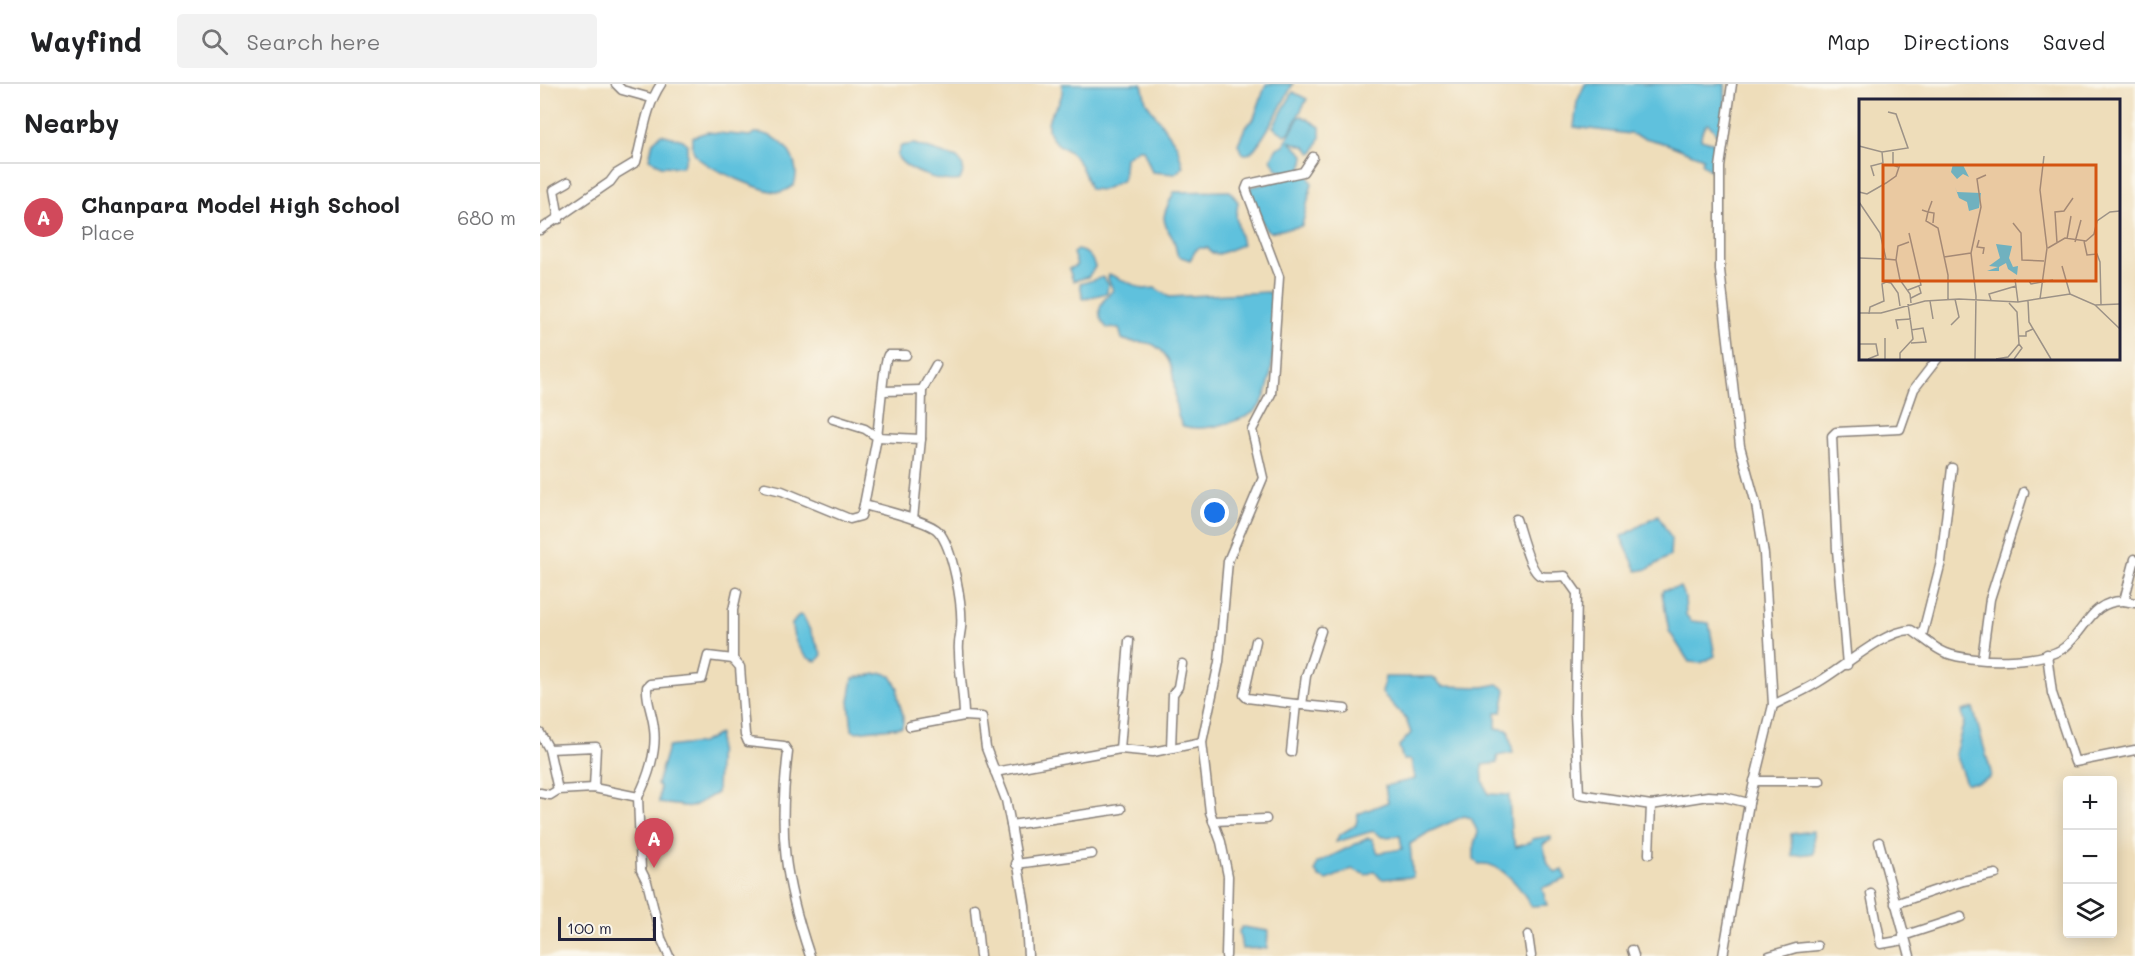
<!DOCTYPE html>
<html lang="en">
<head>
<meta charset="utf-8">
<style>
  :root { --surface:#fff; --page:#f2f2f2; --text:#202124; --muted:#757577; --line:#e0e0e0; --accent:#d1495b }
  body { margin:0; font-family:Mali,sans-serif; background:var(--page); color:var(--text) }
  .controls { position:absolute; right:18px; bottom:18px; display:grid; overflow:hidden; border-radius:6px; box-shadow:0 3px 15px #0003 }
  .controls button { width:54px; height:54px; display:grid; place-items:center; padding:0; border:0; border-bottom:2px solid var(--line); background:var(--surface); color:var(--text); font:30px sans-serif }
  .scale { position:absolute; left:18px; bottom:15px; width:98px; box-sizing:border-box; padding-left:6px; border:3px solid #22223b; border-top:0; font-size:16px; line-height:21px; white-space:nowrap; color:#22223b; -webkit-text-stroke:4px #fbf7ec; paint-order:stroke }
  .you { position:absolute; left:675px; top:429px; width:21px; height:21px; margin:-15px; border:4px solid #fff; border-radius:50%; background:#1a73e8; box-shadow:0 0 0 9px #1a73e833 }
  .badge { display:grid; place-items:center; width:39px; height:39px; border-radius:50%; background:var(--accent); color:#fff; font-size:20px; font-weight:700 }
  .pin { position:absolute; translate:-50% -50px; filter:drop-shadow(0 2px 3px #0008) }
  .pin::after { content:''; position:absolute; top:32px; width:21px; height:18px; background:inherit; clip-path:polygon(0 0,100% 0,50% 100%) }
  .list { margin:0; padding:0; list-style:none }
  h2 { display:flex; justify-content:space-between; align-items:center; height:78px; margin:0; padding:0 24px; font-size:26px }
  h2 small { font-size:20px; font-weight:400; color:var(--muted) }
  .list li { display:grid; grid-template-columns:39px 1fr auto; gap:18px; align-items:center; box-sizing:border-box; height:108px; padding:0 24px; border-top:2px solid var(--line) }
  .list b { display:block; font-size:22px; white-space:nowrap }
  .list p { margin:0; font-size:20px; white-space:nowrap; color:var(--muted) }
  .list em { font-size:20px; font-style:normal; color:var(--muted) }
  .icon { flex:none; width:33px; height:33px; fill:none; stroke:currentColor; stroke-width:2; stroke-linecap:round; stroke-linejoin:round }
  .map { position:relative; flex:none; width:1595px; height:872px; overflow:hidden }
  header { display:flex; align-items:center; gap:36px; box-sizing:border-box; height:84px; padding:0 30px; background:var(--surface); border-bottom:2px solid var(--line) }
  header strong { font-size:28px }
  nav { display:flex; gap:33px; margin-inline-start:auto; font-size:21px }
  .search { width:420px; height:54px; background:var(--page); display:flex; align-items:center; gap:15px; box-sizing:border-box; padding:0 21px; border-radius:6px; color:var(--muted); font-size:22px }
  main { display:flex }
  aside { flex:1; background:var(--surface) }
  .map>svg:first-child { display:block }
</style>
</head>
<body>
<header>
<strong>Wayfind</strong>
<div class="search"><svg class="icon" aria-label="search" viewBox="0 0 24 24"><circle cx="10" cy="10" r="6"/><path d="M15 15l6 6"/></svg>Search here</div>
<nav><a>Map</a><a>Directions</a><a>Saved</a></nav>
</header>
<main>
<aside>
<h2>Nearby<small></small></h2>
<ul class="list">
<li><span class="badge">A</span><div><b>Chanpara Model High School</b><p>Place</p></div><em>680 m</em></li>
</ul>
</aside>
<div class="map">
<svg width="1595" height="872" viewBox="0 0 1595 872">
  <rect width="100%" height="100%" fill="#fbf7ec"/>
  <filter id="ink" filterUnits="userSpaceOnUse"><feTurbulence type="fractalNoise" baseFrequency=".0167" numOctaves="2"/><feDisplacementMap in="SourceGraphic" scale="12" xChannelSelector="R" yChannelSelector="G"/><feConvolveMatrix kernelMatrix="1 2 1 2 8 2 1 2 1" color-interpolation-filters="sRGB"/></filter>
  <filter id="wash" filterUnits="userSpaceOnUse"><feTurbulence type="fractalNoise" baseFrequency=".008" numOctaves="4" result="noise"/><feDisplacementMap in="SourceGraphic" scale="24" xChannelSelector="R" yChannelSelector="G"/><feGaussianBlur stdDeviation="1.35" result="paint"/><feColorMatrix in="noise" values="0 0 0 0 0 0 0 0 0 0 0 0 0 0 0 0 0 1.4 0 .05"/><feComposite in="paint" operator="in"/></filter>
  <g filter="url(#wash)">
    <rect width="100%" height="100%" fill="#eeddba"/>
    <g fill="#5fc1dd" stroke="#40728c" stroke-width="1.5">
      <path d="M522,0H602L606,18L637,61L643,83L635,90L612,88L603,65H598L585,74L583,96L563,106L550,105C546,95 542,79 533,71C523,62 510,59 508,44C506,27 525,22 522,0Z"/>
      <path d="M726,0H753C745,14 722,61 710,69C706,71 704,70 701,68L698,60L705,44L714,34Z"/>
      <path d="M1045,0H1185C1185,16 1188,38 1178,52L1168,39C1163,43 1161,48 1161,55L1175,59L1178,65L1175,85L1170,86L1162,80L1163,74L1127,60L1090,50L1034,43L1037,18Z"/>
      <polygon points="753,8 767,15 749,49 745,51 733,43"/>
      <polygon points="762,32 780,43 780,54 774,68 771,69 766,63 749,57 764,71 762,86 745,89 736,84 731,75 737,64 744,61 759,33"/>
      <path d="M167,48L210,52L214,49C240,47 263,77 254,101C250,104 246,107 241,108C227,110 171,85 159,75C153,70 151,61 152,53Z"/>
      <polygon points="121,50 143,56 147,60 147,72 142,83 121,82 109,75 113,58"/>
      <path d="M374,60L417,74C425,81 424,87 420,96C403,100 366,87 357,72L361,62Z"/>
      <polygon points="762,91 768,91 772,99 762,142 730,148 725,144 709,109 710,103"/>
      <path d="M690,107L698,118L696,133L702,161L679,170L671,169L668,164H657L650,176L638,172C635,166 636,158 632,153C618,132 625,129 634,108Z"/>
      <path d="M537,166C548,168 552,173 555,183L548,193L533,197L529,185L537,181L533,169Z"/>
      <path d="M569,190L603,205L615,204L629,213L728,208L735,214C733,243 737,301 718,324C710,333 695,337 684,340C670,344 657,346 643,342C627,319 645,279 614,261C604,256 592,260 582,255L579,244H567C552,228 562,217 573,206L568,195Z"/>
      <polygon points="563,193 568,200 567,209 543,215 540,200"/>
      <polygon points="1118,431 1131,454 1130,472 1108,485 1097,487 1081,453"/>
      <polygon points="1140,503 1145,514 1146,531 1151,537 1169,539 1175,572 1161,579 1149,578 1129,547 1122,509 1123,506"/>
      <path d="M259,531L263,532L282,571L277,577C262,576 252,554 252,540Z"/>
      <path d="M343,589L351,592L358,604C355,619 367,628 362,643L315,648L312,646L309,617L313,594Z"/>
      <path d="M845,593H893L902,602L943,603L958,600L966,606L962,628H956V644L968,646L973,669L957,672V679L942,681L943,697L948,710L969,711L971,748L976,763L991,758L992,755L1011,752V756L1003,760L1008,780L1016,789L1023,786L1026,795L1002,804L1007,821L991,822C982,805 961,777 939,780L934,776V760L938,749L931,734L924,732L889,748L870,760L873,793L841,795L834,787L826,791L812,785L787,796L779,793L775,787L777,779L828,754L832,755L838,769L862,765L860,752L842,753L833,747L796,758L799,751L816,741L818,730L848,718L845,702L875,695L871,676H863L859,662L871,649L866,635L842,609Z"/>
      <polygon points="1433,624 1451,688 1450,694 1437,699 1426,699 1415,670 1424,638 1422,627"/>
      <polygon points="179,650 177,709 152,723 119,719 120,703 117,700 128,663 161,659"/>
      <polygon points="1273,747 1274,769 1252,772 1251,750"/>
      <polygon points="702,843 728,847 727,864 702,865 699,847"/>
    </g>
  </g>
  <g filter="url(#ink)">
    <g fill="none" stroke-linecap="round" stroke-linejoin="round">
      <defs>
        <g id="minor">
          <polyline points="76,0 82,6 111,14"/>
          <polyline points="19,135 14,106 28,98"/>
          <path d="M0,146L70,98L76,90L96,78C103,52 106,22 121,0"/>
          <path d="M366,271H348C344,275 339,340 337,353L381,355L373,435"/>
          <polyline points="382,306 396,281"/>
          <polyline points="344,307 382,306 381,355"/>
          <path d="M293,335L325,345L337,353L324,421C339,425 389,437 398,447C413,463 423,522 421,544C420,552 418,559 419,567C419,589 424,610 424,632L442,633L446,664L466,716L471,741L485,822L488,872"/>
          <polyline points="225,403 242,407 310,435 321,432 324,421"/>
          <path d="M976,435C980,446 990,489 1001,492C1008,494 1018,492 1025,492L1037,509L1035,629L1039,710L1111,721L1168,712L1184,713L1209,719"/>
          <path d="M197,508L193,526V575L200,583L205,651L208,658L244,662L248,668C238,748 244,795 270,872"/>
          <polyline points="1584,517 1595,519"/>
          <polyline points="1382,552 1401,478 1412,384"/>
          <polyline points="716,557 704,611 707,614 756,620 751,668"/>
          <polyline points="1507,570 1512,609 1535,678 1595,666"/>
          <polyline points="1442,575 1450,515 1484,408"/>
          <polyline points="1307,581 1297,466 1292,352 1296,348 1360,345 1374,305 1398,274"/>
          <polyline points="756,620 762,621 766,592 781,547"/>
          <polyline points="762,621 805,625"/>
          <path d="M1233,621C1247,614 1262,608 1275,600C1301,586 1342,547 1371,546C1383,553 1393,564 1406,569C1431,579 1503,580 1525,563C1546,545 1552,516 1584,517L1595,475"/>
          <polyline points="370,642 424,632"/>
          <polyline points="0,649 9,665 18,706 54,704 98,713 101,786 107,798 121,854 129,872"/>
          <polyline points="631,664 633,610 638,603 642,580"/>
          <polyline points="9,665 56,663 54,704"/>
          <polyline points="580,665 589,557"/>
          <polyline points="455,688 580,665 613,668 662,658"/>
          <polyline points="1214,697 1280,697"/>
          <polyline points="0,709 10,711 18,706"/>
          <path d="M98,713C108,694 117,667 114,645C113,630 106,618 107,603L110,600L162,595L168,572L193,575"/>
          <polyline points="673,737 726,735"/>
          <polyline points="471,741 581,725"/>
          <polyline points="1339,758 1370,872"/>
          <polyline points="1109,770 1111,721"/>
          <polyline points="476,780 552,770"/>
          <polyline points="1331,810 1341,860 1364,856"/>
          <polyline points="1355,820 1423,797 1456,790"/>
          <polyline points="435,824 440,872"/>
          <polyline points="988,851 991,872"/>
          <polyline points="1363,852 1421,833"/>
          <polyline points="1092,866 1094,872"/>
          <polyline points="686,872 688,792 681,758 670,728 662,658 679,578 688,477 723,394 712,346 731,310 739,193 706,105 708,100 763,88 773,73"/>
          <polyline points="1183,872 1209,719 1233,621 1224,470 1216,420 1200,362 1180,186 1180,83 1192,0"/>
          <polyline points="1229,872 1256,864 1277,862"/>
        </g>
      </defs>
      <use href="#minor" stroke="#88807a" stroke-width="11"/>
      <use href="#minor" stroke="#fff" stroke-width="8"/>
    </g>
  </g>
  <g transform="translate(1319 15)">
    <rect width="261" height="261" fill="#eeddba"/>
    <path d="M94,65L104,66L110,78L104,75L98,80L92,73ZM96,88L98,93L122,94L120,109L110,112L108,103L100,99ZM137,145L153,147L150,159L154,168L159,167L158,176L149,170L147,164L140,168V172H128L139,168L130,167L141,159Z" fill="#5fc1dd"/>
    <path fill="none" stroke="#9c9287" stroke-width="1.5" d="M0,47L23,53L49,49L37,15L29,13M34,53V66L39,68M15,77L12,67L24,64L23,53M0,93L8,95L27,84L37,77L41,65M73,102L69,113L75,114L74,124M0,103L21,134L27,160L37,161L41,181L51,195L52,204M63,111L69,113L67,122L79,129L89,176V201M154,124L162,134L163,161L185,162M208,140L212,117M120,141L118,148L125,149L124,155M225,142L228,156L238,155L241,163L242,205M216,143L222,121M198,144L196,113L205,112L214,99M189,149L206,139L227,142L235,135L238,122L251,113L261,112M85,158L112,154M0,159L27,160M37,161L39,147L50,143M203,167L211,195M156,180L159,203M170,182L172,185L194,181M49,191L62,186L50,134M52,199L62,194L60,187M181,200L188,149L181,91L185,57M132,201L130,195L157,187M71,202L74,220M169,202L170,223L192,260M236,206L261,230M0,214H22L66,202L100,200L159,203L211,195L236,206L261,205M10,215L11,208L25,202L23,185L27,183L32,184L39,194L41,207M92,226L100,218L96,200M39,230L37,221L52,220M159,237H167V233L174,230M52,244L67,243L64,229L52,231M0,245H17L19,256L9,260M26,260V239M41,260V254L54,240L49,205M116,260L117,197L112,154L122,108L118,80L127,76M137,260L149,258L160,245L158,213L150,204M155,260L163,249L160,245"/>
    <path fill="#d45411" fill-opacity="0.15" stroke="#d45411" stroke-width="3" d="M24,66H237V182H24Z"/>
    <rect width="261" height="261" fill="none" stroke="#22223b" stroke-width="3"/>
  </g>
</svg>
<div class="controls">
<button>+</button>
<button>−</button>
<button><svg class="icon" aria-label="layers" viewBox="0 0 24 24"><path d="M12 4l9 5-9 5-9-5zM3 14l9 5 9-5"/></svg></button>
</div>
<div class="scale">100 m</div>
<div class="you"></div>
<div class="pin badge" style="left:114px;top:784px">A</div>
</div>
</main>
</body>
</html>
